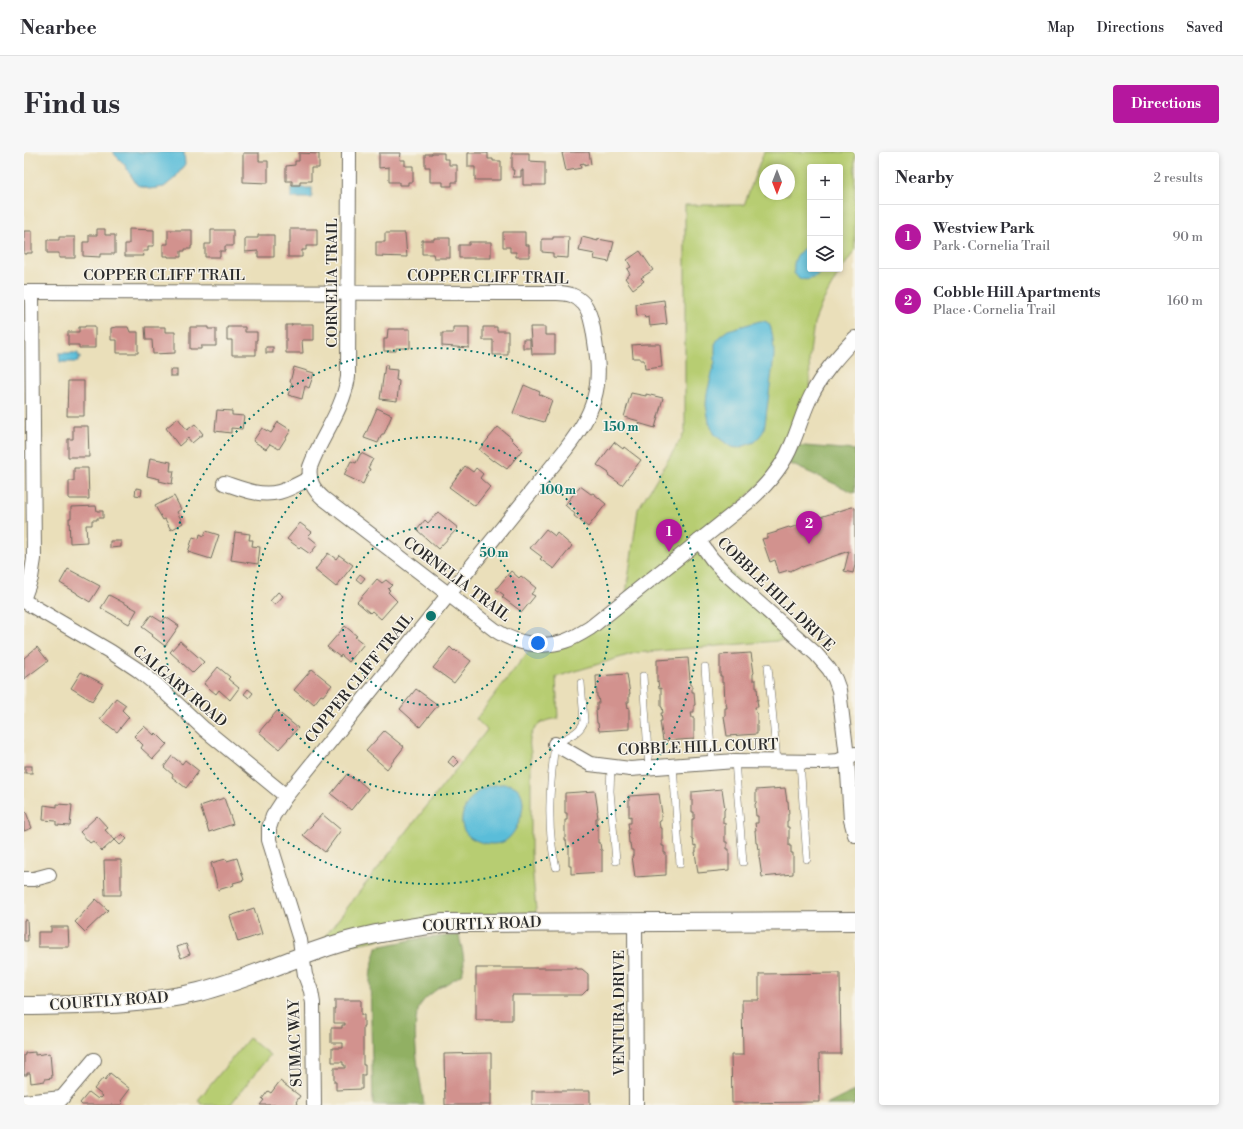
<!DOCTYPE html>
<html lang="en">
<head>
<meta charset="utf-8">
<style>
  :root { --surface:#fff; --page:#f7f7f7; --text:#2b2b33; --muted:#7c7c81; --line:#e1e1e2; --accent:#b5179e }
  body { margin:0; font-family:"Libre Bodoni",serif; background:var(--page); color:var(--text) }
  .controls { position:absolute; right:12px; top:12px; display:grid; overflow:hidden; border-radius:4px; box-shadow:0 2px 6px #0003 }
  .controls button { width:36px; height:36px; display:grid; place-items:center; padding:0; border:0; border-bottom:1px solid var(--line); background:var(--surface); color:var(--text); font:20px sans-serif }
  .compass { position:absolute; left:735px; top:12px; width:36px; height:36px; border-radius:50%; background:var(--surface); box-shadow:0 2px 6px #0003; rotate:180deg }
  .you { position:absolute; left:514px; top:491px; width:14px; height:14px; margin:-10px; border:3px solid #fff; border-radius:50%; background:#1a73e8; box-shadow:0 0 0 6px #1a73e833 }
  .badge { display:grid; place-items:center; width:26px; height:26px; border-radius:50%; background:var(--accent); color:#fff; font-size:13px; font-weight:700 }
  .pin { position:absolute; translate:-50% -33px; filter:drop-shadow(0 1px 2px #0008) }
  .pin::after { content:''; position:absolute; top:21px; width:14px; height:12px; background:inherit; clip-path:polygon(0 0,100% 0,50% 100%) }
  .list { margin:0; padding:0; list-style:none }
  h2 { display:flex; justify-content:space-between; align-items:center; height:52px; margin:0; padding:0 16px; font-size:17px }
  h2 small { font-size:13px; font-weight:400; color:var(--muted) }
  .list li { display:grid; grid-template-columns:26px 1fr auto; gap:12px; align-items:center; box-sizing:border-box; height:64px; padding:0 16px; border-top:1px solid var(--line) }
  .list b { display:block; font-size:15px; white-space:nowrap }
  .list p { margin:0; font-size:13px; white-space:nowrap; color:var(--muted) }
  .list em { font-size:13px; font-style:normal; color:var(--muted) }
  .icon { flex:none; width:22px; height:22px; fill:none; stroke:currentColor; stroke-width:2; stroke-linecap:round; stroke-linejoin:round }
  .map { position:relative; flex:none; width:831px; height:953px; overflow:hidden; border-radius:4px }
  header { display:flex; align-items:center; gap:24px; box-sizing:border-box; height:56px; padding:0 20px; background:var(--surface); border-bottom:1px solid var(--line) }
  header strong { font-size:19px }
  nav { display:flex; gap:22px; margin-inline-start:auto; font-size:14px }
  .intro { display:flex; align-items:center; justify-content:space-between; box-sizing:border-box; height:96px; padding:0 24px }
  h1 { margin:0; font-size:28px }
  .button { padding:10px 18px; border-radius:4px; background:var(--accent); color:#fff; font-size:14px; font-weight:700 }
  main { display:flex; gap:24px; padding:0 24px }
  aside { flex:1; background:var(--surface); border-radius:4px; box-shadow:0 2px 6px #0003 }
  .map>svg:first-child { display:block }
</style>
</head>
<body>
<header>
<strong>Nearbee</strong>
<nav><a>Map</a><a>Directions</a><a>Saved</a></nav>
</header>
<div class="intro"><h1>Find us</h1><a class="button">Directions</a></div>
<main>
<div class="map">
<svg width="831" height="953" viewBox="0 0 831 953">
  <rect width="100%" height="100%" fill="#f7f3e8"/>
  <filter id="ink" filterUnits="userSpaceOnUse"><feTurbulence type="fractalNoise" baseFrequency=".025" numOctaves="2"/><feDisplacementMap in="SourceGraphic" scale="8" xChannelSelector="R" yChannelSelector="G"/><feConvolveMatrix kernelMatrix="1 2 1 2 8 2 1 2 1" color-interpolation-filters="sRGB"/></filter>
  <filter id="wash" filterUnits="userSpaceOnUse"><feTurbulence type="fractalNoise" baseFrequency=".012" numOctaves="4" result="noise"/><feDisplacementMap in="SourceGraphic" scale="16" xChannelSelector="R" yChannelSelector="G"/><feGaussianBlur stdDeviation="0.9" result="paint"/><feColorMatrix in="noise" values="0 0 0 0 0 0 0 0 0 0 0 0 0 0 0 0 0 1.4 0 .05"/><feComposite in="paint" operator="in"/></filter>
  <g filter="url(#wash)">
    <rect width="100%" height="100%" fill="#eadfba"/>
    <g fill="#b7cd72" stroke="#717c4e" fill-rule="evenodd">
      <path d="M740,0H831V98L812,126L798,151L790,171L785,208L787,243L760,309L675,389L776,487L611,501L532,525L534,567C515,566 501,582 507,600V701L513,770H450L289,800L350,721L463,578L452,567L510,492L540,490L601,449L614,357L661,280V53H720ZM786,15H816V117H786ZM741,18H765V42H741Z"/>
      <polygon points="225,886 246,903 206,953 180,953 174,948"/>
    </g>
    <g fill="#91b064" stroke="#5e6e48">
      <polygon points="768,293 831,298 831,341 760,309"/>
      <path d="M435,783C437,794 443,811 438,822C433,826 428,828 422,832C414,836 406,842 400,848C382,866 397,928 400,953H349L346,827L347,817L353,795L392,787Z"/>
      <polygon points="831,939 831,953 802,953"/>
    </g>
    <g fill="#5abdd9" stroke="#427482">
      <polygon points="88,0 160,0 161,12 151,26 140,35 125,37 113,33 100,12"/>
      <rect x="267" y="36" width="21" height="10"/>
      <path d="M786,92V117H801C793,127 778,133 770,121C768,106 775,99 786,92Z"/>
      <path d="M736,169C739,169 743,169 745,172C749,178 750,196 750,204L741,272L739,280L731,290L714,296L707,295L691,283L685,270L682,253L683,241L691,210V192L696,184L704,178Z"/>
      <polygon points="35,201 54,201 54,204 56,204 56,207 54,207 54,210 36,210"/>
      <path d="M477,632C483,632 489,632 494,637C506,649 494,681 481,689C472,694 460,692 451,688C427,677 440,649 456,638C462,634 470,633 477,632Z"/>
    </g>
    <g id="blocks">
      <g fill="#d2928e">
        <polygon points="541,0 565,0 567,12 560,14 560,11 556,12 557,16 542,19 538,1"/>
        <polygon points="219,1 235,1 235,9 244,9 244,31 219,30"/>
        <polygon points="275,1 295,2 295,16 287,16 287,29 276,29 276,33 268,33 268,29 262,29 262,14 271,13 271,9 275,9"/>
        <polygon points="355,1 377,1 376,8 381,8 381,14 389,14 389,30 384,30 384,33 375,33 375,30 365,30 365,15 355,16"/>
        <polygon points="408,1 420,1 420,7 425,7 425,13 433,13 433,30 428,30 428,34 419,34 419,30 406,30 406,15 401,15 401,2 408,2"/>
        <polygon points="444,1 464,1 464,7 469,7 469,9 477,9 477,28 451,28 451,15 444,15"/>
        <polygon points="488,1 505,1 505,9 521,10 521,33 499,33 499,18 497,18 497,25 489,25 490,18 488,18"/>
        <polygon points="73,77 81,77 81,83 91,83 91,102 76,102 76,105 59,104 59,90 65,90 65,83 73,83"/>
        <polygon points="105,77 130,78 130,94 124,94 124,99 119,99 120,104 101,104 101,92 105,92"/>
        <polygon points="266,77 293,77 293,94 282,94 282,98 278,98 278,105 264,105 264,92 266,92"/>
        <polygon points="144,78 168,78 168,94 167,94 167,97 161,97 161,99 157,99 157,105 144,105 144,104 139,104 139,92 144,92"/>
        <polygon points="187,78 209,78 209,94 201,94 201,99 196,99 196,105 181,105 181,92 187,92"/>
        <polygon points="0,79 8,79 8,101 3,101 3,102 0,102"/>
        <polygon points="479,80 501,80 501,93 505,93 505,105 492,105 492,100 486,100 486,95 479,95"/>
        <polygon points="361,81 381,81 383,105 352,104 352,90 361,90"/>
        <polygon points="234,83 250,83 250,105 234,105 234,99 221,100 221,86 234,86"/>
        <polygon points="35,85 51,85 51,106 35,106 35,101 23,101 23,88 35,88"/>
        <polygon points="529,85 545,85 544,106 529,105 529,101 518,100 518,87 529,87"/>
        <polygon points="558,85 574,89 574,87 590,90 585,110 570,107 571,102 555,99"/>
        <polygon points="410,86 426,86 426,106 410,106 409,102 398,102 398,88 410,88"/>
        <polygon points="445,90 467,90 467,106 435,106 435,93 445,93"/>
        <polygon points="616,99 629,118 617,126 620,129 609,137 601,126 606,122 603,117 607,115 603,108"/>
        <polygon points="640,148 643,172 626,174 625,165 621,166 620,163 613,164 612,152"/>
        <polygon points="268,172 290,172 290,188 278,188 279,201 262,201 262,173 268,173"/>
        <polygon points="61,174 71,174 71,196 55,196 55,193 44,193 44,180 55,180 55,175 61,175"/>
        <polygon points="93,175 104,175 106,180 114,180 114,201 93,201 93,188 87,188 87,176"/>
        <polygon points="121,175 141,175 141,180 151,180 151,201 129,202 128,188 122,188"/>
        <polygon points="166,175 184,175 184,177 192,177 192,194 177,194 177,197 166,197"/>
        <polygon points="203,175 221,175 221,180 233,180 233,188 232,188 232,203 208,203 208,188 203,188"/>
        <polygon points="429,175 445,175 445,196 418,194 418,181 429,181"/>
        <polygon points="459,175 473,175 473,179 484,179 484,203 469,203 469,188 459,188"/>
        <polygon points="506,175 521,175 521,183 531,183 531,202 508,202"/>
        <polygon points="364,177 386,177 386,196 372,196 372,199 360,199 360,187 363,187"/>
        <rect x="499" y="187" width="7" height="9"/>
        <polygon points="621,192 636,192 638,215 621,217 620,208 616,208 616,206 609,206 608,193"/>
        <rect x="242" y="195" width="7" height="6"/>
        <polygon points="361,213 364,213 363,217 373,218 372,228 375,229 373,249 356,247"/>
        <polygon points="270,215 290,221 285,236 281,234 278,247 264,243 268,231 266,230"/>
        <rect x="146" y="218" width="7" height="6"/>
        <polygon points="44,229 60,229 60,264 43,264"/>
        <polygon points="500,233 516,240 515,242 528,248 520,270 506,266 506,267 489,261"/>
        <polygon points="607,241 622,244 622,242 639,246 631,276 614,271 615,269 600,265"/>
        <polygon points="353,256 368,263 360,282 358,282 354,291 340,286"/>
        <polygon points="193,258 208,259 208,263 220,264 218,277 207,276 207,281 191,279"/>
        <polygon points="154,266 163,278 171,272 179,282 168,291 164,286 155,294 142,276"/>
        <polygon points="254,270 267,278 255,297 246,292 242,297 229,289 238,276 247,281"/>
        <polygon points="49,274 64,274 65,305 44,305 44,287 49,287"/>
        <polygon points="474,275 488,286 487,287 498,298 483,317 470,308 469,309 455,298"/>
        <polygon points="590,290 599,297 600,295 617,308 598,333 584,323 585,321 573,313"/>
        <polygon points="337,301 349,307 344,316 346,317 339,332 320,323 327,309 332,311"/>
        <polygon points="126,306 147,310 146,319 150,319 148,332 135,329 136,327 123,324"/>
        <polygon points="441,314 449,320 452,316 459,322 456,326 466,335 451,354 425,335"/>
        <polygon points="50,316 64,316 65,347 45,347 45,329 50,329"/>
        <polygon points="556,334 567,342 569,341 582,352 564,375 550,364 551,362 541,353"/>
        <polygon points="112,336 118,337 117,344 111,343"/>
        <polygon points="150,344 157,357 153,360 159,371 147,378 141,367 139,368 131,354"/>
        <polygon points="72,354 73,359 79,359 79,366 73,366 73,368 68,368 68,373 62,373 63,390 46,391 45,366 47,366 47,355"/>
        <polygon points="828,355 831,356 831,413 829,421 820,419 825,399 778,415 777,414 766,419 765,418 755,421 751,408 746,410 738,387 743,386 743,383 753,380 753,379 765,375 766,376 778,372 777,371"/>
        <polygon points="414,360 434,376 414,397 393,378 401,368 404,371"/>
        <polygon points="276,371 288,380 284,384 294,392 286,402 276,395 275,396 263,387"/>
        <polygon points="522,377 531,384 533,381 548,394 530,417 516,407 518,405 506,396"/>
        <polygon points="182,379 195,383 187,407 164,400 169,385 175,387 176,382 180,384"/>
        <polygon points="211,380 226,382 225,388 229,388 228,394 236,395 234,412 207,408"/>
        <polygon points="86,389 97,389 97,395 86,396"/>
        <polygon points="304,401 312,407 315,403 329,413 312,435 291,418"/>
        <polygon points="44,417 76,434 66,450 53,442 53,441 36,431"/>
        <polygon points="487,419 495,426 497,424 512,436 507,442 511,444 498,460 478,445 480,443 472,437"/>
        <polygon points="336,422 341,426 337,431 332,427"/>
        <polygon points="353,427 358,431 362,428 368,433 364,437 366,438 364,440 373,449 357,467 348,459 346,461 333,450"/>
        <polygon points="254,440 259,444 251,453 246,449"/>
        <polygon points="85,443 113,458 105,472 77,456"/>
        <polygon points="127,463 138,470 142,465 155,474 141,494 128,484 129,483 118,475"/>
        <polygon points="321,474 333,484 331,485 340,492 325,510 317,503 316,505 303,495"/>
        <polygon points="156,489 180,510 169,521 146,500"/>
        <polygon points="13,495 24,509 0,527 0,506"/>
        <polygon points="426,495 430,499 431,498 433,500 434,499 447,509 430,531 409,516"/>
        <polygon points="727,501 730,521 729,522 729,528 732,528 732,535 733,535 734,548 733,548 734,555 731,555 732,561 733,561 733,582 703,584 700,564 701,564 701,556 703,556 702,550 701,550 700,531 698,531 698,524 696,524 696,503"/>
        <polygon points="664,506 666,527 665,527 666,533 668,533 668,540 670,540 671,553 670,553 670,560 667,560 668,566 670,566 670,587 639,589 636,569 638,569 637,561 639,561 638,555 637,555 637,536 635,537 634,529 633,530 633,508"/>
        <polygon points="194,515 206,525 204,527 215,536 206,548 195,538 192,542 180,532"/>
        <polygon points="288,517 308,533 299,544 297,543 290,552 283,546 282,548 270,538"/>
        <polygon points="57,520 79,532 68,549 47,536"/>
        <polygon points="603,522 606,542 605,542 605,550 603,550 604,556 605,555 605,577 575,579 574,571 573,571 572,558 573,558 573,551 575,551 574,545 573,545 572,524"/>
        <polygon points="224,537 229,541 225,546 220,542"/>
        <polygon points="392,537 414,553 396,575 376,557"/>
        <polygon points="92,546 102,553 98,558 105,565 93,580 76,567"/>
        <polygon points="253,559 274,576 255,597 235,580"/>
        <polygon points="120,574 130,583 132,581 143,592 129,607 117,596 119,593 110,584"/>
        <polygon points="360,579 380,595 363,617 342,599"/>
        <polygon points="148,604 158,612 161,608 175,619 162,636 148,625 149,623 140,615"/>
        <polygon points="429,604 435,610 430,615 424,610"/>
        <rect x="1" y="614" width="7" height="7"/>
        <polygon points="323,622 332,629 333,627 344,637 327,658 307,642"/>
        <polygon points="761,636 763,649 764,649 765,662 764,662 764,669 763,669 763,675 765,675 765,694 767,694 767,701 769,701 769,722 738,725 735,704 736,704 736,697 734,698 733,691 732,691 731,678 732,678 731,671 734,671 734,664 732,664 731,652 732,651 732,638"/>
        <polygon points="698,637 701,657 700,658 700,665 699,665 699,671 701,671 701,690 703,690 703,697 705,697 705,718 674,721 671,700 672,700 672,693 670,694 669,687 668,687 668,667 670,667 670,660 668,660 668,640"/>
        <polygon points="571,639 574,659 573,659 574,666 572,666 572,673 574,672 574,691 576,691 577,698 578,698 578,720 547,722 547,714 545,714 545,695 543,695 542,688 541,688 541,668 543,668 543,661 541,661 541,641"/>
        <polygon points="635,642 638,662 637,662 637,669 635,669 636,676 638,676 638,694 640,694 640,701 642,701 642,723 611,725 608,704 609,704 609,698 607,698 606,691 605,691 604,678 605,678 604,671 607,671 607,664 605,665 605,644"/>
        <polygon points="200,646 209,672 185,680 176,654"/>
        <polygon points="33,652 48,653 46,674 32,673 32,669 19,668 20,653 33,655"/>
        <polygon points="2,660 8,676 0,679 0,661"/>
        <polygon points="298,662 317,678 301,700 279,683"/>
        <polygon points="73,664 84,676 81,678 90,688 78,699 69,689 66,691 56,680"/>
        <polygon points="98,682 103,687 96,693 91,688"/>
        <polygon points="213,706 220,728 209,731 210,733 194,738 187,711 202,707 203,709"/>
        <polygon points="80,708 97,708 97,743 81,743"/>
        <polygon points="72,747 84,758 61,780 51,770"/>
        <polygon points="230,756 238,782 214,790 206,764"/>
        <polygon points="0,768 3,768 4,789 0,789"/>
        <polygon points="27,775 44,775 45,795 14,795 14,780 27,780"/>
        <polygon points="162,792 166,802 157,806 153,795"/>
        <polygon points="452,816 553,816 553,817 558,817 564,822 564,837 558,843 488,843 488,868 452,868"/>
        <polygon points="816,821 817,902 795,902 796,950 708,951 707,903 719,903 718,848 735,848 735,822"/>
        <polygon points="311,848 337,848 337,863 340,863 340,874 339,874 339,913 341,913 341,923 338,923 338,937 312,938 312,930 310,930 310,916 321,916 321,913 319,913 319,910 308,910 308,896 319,896 319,891 307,891 307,876 318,876 318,873 321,873 321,871 310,871 310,857 311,857"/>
        <polygon points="11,900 11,903 26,901 28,926 21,927 21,929 7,931 6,921 3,921 3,923 0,923 0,903 1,903 1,901"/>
        <polygon points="467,901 467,953 421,953 420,902"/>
        <polygon points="86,921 106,937 97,949 99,951 97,953 58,953 56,951 65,940 74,947 75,945 77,946 79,944 70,937 79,926 81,928"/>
        <polygon points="256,929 276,944 272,950 273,951 272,953 236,953 240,948 238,947 244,939 247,941"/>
        <rect x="508" y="939" width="58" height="14"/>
      </g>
    </g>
  </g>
  <g filter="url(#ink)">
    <use href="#blocks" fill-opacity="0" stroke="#6e6a5d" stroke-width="1"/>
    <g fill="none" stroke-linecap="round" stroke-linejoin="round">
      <defs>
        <g id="service">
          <polyline points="681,515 688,611"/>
          <polyline points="744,515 753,609"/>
          <polyline points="619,524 625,616"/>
          <polyline points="711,609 719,710"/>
          <polyline points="776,610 783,707"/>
          <polyline points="649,614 656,712"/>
          <polyline points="587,615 586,639 592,709"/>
          <path d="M532,715C522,676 526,631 531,592C541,586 557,581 560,569L557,531"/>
        </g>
        <g id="minor">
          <path d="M325,0L324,225C319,259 297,284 286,315C284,328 289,337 299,346L471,478C490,491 518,497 541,489C550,486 558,481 566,476L724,350C742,334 759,315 768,292C775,276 779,260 787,244C798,222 814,204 831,186"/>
          <path d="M0,140L533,141C544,141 552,143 560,152C566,159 567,169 569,177C573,201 577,224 570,247C565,266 553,282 542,297L262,644L249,664L245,676V688L276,788L281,823L287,839L289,851L290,953"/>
          <path d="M200,331C218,337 236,345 255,340C266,337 276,331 286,326"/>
          <polyline points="675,389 688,407 700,420 792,502 805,517 811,527 815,538 823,605 827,668 831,683"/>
          <polyline points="0,445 7,426 10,407 8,140"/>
          <polyline points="0,449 87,500 114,518 134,534 180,577 262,644"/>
          <polyline points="531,592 566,612 606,617 711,609 800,610 814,609 831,602"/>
          <polyline points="0,727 10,727 25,723"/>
          <polyline points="611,769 612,953"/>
          <polyline points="0,950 38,946"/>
          <polyline points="32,953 70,908"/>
        </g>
        <path id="tertiary" d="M0,854C58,853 118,854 175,840C214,830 251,814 289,800C331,784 375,777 419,771L831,769"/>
      </defs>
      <use href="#service" stroke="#6e6a5d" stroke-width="8"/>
      <use href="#minor" stroke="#6e6a5d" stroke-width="16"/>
      <use href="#tertiary" stroke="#6e6a5d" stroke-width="20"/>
      <use href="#service" stroke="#fff" stroke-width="7"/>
      <use href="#minor" stroke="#fff" stroke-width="14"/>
      <use href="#tertiary" stroke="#fff" stroke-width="18"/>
    </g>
  </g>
  <g fill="none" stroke="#0f766e" stroke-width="2" stroke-dasharray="2 4">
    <circle cx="407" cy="464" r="89"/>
    <circle cx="407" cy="464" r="179"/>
    <circle cx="407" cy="464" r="268"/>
  </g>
  <g text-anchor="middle" stroke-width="3" stroke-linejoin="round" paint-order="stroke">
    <g font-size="15" fill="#2b2b2b" stroke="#f7f3e8">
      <text x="140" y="128">COPPER CLIFF TRAIL</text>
      <text transform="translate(464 125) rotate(1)" y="5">COPPER CLIFF TRAIL</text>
      <text transform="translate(308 131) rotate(-90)" y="5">CORNELIA TRAIL</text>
      <text transform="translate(433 427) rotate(37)" y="5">CORNELIA TRAIL</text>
      <text transform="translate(752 442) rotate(44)" y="5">COBBLE HILL DRIVE</text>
      <text transform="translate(335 526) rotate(-51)" y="5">COPPER CLIFF TRAIL</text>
      <text transform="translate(156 534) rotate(40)" y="5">CALGARY ROAD</text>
      <text transform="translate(674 595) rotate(-2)" y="5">COBBLE HILL COURT</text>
      <text transform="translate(458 772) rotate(-2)" y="5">COURTLY ROAD</text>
      <text transform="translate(85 849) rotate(-4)" y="5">COURTLY ROAD</text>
      <text transform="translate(595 861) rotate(-90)" y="5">VENTURA DRIVE</text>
      <text transform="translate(271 891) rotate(-92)" y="5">SUMAC WAY</text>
    </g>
  </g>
  <circle cx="407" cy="464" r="6" fill="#0f766e" stroke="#f7f3e8" stroke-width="2"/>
  <g font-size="12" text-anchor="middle" font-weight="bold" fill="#0f766e" stroke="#f7f3e8" stroke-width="3" stroke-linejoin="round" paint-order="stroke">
    <text x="597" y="279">150 m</text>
    <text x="534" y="342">100 m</text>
    <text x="470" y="405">50 m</text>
  </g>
</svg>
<div class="controls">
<button>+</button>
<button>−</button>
<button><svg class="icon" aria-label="layers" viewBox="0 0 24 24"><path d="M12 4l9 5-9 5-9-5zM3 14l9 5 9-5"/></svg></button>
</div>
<svg class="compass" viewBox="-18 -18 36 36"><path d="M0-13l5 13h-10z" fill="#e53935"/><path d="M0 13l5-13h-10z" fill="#7c7c81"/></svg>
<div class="you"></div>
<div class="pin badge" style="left:645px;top:400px">1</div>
<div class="pin badge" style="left:785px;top:392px">2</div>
</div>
<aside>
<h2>Nearby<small>2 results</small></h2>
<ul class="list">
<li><span class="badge">1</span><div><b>Westview Park</b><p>Park · Cornelia Trail</p></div><em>90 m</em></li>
<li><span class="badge">2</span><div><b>Cobble Hill Apartments</b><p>Place · Cornelia Trail</p></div><em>160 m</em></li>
</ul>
</aside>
</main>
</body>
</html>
